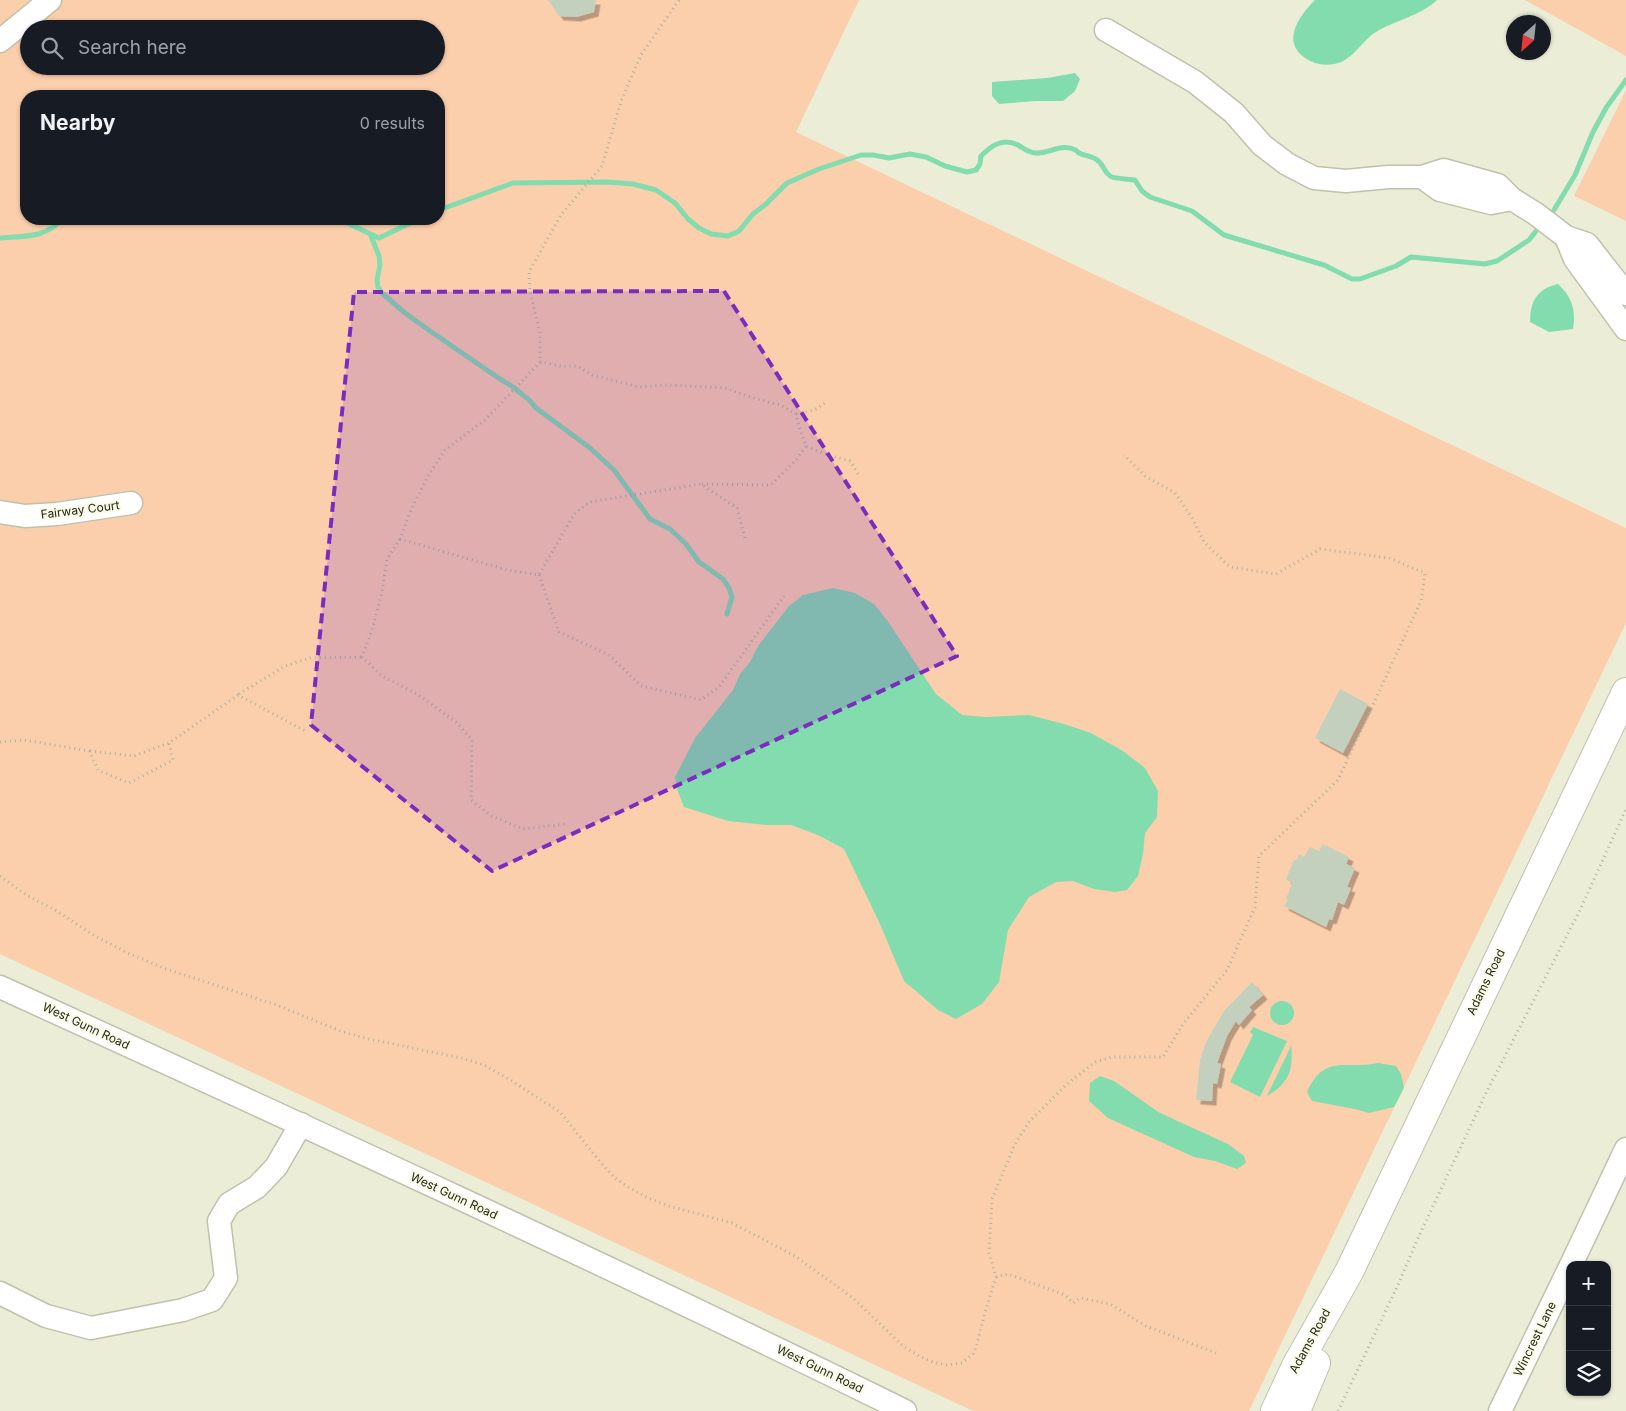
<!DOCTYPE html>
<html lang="en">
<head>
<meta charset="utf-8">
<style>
  :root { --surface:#171b24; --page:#20242c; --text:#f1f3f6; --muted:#9ea1a6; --line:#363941 }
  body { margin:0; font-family:Inter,sans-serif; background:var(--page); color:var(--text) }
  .controls { position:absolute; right:15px; bottom:15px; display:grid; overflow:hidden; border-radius:10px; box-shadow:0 1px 4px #0004 }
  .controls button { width:45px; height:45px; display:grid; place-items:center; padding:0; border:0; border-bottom:1px solid var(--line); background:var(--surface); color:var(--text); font:25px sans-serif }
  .compass { position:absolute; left:1506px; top:15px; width:45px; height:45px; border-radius:50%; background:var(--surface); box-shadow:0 1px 4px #0004; rotate:207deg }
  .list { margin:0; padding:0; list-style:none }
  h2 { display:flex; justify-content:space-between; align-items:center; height:65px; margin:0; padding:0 20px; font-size:21px }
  h2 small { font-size:16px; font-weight:400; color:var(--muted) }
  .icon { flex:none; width:28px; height:28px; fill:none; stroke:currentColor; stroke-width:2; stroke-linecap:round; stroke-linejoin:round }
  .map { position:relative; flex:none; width:1626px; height:1411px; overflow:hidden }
  .search { position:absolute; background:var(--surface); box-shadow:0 1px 4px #0004; left:20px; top:20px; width:425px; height:55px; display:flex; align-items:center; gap:12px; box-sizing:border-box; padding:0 18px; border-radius:28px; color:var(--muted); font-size:19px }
  .panel { position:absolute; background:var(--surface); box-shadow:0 1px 4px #0004; left:20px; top:90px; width:425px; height:135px; border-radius:20px }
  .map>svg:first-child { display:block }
</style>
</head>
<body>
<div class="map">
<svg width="1626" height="1411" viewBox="0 0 1626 1411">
  <defs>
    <filter id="shadow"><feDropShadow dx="4.5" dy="4.5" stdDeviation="0" flood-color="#0004"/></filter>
  </defs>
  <rect width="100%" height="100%" fill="#ecedd7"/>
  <g fill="#fbcfac" fill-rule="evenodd">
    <path d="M0,0H859L796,132L1626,528V623L1249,1411H973L0,954ZM29,29H436V66H29ZM26,96H439V219H26Z"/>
    <polygon points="1525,0 1626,0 1626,56"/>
    <polygon points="1626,90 1626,221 1574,196"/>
  </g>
  <g fill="#82dcae">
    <path d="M1315,0H1437C1421,16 1395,20 1376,32C1361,41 1353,61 1334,64C1323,66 1314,64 1305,58C1281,41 1299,16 1315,0Z"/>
    <polygon points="1075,73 1080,79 1075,91 1063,101 1036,101 999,104 992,96 992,82 1047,78"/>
    <path d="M1558,284C1572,297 1576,310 1573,329L1549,332L1530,322C1530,301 1537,289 1558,284Z"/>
    <polygon points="833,588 855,593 874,604 887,620 936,694 962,715 986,717 1029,715 1064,724 1091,733 1123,751 1145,768 1158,791 1157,817 1145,833 1143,854 1138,876 1127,890 1115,892 1094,889 1073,881 1056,882 1029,897 1008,930 999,982 982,1004 956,1019 938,1010 904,981 880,924 844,849 818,835 791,825 767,825 728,821 684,807 678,792 675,777 695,738 733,690 740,674 750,662 758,646 789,606 803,595"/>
    <circle cx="1282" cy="1013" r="12"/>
    <polygon points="1253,1027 1287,1041 1260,1097 1230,1082 1253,1035 1250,1032"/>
    <path d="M1291,1046C1294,1070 1288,1084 1267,1096Z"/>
    <path d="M1378,1063L1396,1066L1401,1074L1404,1088L1394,1107L1369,1113L1355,1109L1312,1101L1307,1092C1325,1053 1345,1070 1378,1063Z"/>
    <polygon points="1100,1076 1114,1081 1160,1113 1228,1144 1244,1156 1246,1163 1237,1169 1215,1161 1194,1157 1108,1118 1089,1101 1090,1083"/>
  </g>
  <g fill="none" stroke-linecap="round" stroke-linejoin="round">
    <g stroke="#82dcae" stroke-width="5">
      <path d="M439,210L513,183L607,182L633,184L656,190L675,203L688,219L699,228L711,234L728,236L739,231L753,214L766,204L787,183L819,169L861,155H873L889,158L910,154L926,157L945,166L967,172L976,170L980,164L981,156C991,146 1003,137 1018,145C1023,148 1028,152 1035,153C1049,154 1059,144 1073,149C1078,151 1075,150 1079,153C1085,156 1092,156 1097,160C1104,164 1104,174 1112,177C1118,179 1128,179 1135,180L1142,191L1150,197L1192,211L1224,235L1324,265L1352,279H1360L1396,266L1411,257L1485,264L1497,261L1529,240L1536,231"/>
      <polyline points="1554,210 1575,175 1593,132 1606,108 1626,80"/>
      <polyline points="326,219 343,221 379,238 419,219"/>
      <polyline points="371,236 379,256 380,265 377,280 378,287 382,293 405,313 430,331 497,377 513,387 529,400 536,408 590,448 614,470 650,519 670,529 686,544 699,562 723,579 729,588 732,597 727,614"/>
      <path d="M0,238C24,236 46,238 62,219"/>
    </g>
  </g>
  <g fill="#c3d0bd" filter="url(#shadow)">
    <polygon points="548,0 596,0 594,12 576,17 559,16"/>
    <polygon points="1340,689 1368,704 1343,753 1315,738"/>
    <polygon points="1323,844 1349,857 1346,864 1355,868 1347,887 1351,888 1344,905 1338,902 1332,920 1329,919 1326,927 1284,906 1288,900 1286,899 1292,883 1286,879 1294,860 1297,860 1299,854 1304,857 1310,847 1319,851"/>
    <polygon points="1252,982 1263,995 1249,1007 1252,1010 1239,1025 1236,1021 1227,1036 1217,1063 1221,1064 1217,1084 1213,1083 1212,1101 1196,1100 1200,1060 1206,1042 1224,1011"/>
  </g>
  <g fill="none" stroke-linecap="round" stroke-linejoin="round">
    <defs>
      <g id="minor">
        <polyline points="1106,30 1195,82 1234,113 1262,145 1287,164 1314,178 1346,181 1388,177 1422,177 1444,170 1498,185 1512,199 1491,203 1440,190 1422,177"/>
        <polyline points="0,41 50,0"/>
        <polyline points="1512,199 1536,214 1566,237"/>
        <polyline points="1626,294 1587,244 1566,237 1575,259 1626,329"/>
        <polyline points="0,512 25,516 57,514 131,503"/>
        <path d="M0,987C303,1125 606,1264 905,1411"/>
        <polyline points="1571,1265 1626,1149"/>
        <polyline points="0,1293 46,1316 91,1328 183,1310 212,1300 226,1278 219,1221 229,1204 257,1187 276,1167 301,1124"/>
        <polyline points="1500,1411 1570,1267"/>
      </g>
      <g id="major">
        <polyline points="1275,1411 1296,1366 1349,1272 1626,692"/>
        <polyline points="1296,1411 1316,1363"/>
      </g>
    </defs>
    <use href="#minor" stroke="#c0c1ab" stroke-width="25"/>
    <use href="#major" stroke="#c0c1ab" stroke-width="30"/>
    <g stroke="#b0b19f" stroke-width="3" stroke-dasharray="1 4" stroke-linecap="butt">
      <polyline points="679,0 641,55 621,101 602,166 561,215 529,272 530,291 540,333 540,362 485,420 445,450 428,476 411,510 400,539 507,570 539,575 574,514 590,502 701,484 737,508 746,542"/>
      <polyline points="540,362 561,366 578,366 592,375 639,387 665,385 725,388 753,398 780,405 796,414 800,430 806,446 828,455 850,461 860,477"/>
      <polyline points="796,414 814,410 828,401"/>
      <polyline points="702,484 771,485 795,461 806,446"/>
      <polyline points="400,539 387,559 382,592 372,630 362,657 382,676 417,694 456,722 472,740 471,800 490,815 523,829 566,824"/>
      <polyline points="539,575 559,632 609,655 641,686 701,700 719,687 784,596"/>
      <polyline points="239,694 285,666 309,658 362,657"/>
      <polyline points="0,742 24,740 89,751 98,770 129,783 173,760 169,743 238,695 307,732"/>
      <polyline points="90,751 134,756 169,743"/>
      <polyline points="0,876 28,896 55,910 95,936 128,953 166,969 274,1004 343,1032 369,1039 461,1058 484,1065 512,1081 560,1112 601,1163 615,1178 628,1187 648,1198 669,1206 732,1223 795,1256 853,1298 903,1346 919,1356 933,1362 946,1365 962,1363 973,1354 976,1347 986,1309 996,1277 989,1253 992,1199 1015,1144 1029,1122 1067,1084 1095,1062 1112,1057 1163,1057 1183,1024 1227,970 1255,907 1259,856 1338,780 1421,601 1425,573 1389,558 1320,549 1276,574 1230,567 1204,542 1192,518 1175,493 1145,476 1124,455"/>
      <polyline points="996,1277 1008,1274 1065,1295 1073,1303 1080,1298 1110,1304 1146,1326 1216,1353"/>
      <polyline points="1338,1411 1397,1287 1419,1236 1486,1093 1580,910 1626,809"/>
    </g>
    <use href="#minor" stroke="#fff" stroke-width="22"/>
    <use href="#major" stroke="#fff" stroke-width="28"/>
  </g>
  <path fill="#7b2cbf" fill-opacity="0.2" stroke="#7b2cbf" stroke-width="4" stroke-dasharray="10 6" stroke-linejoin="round" d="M724,291L957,656L492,871L311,725L354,292Z"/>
  <g text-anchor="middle" stroke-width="4" stroke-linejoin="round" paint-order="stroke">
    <g font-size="12" fill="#26271e" stroke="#f9fbe4">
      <text transform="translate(80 510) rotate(-7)" y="4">Fairway Court</text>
      <text transform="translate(1486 982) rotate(-64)" y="4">Adams Road</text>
      <text transform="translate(86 1026) rotate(25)" y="4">West Gunn Road</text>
      <text transform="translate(454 1196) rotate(25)" y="4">West Gunn Road</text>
      <text transform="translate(1535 1339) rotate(-64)" y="4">Wincrest Lane</text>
      <text transform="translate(1310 1341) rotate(-61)" y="4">Adams Road</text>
      <text transform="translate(820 1369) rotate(26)" y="4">West Gunn Road</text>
    </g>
  </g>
</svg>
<div class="controls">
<button>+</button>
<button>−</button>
<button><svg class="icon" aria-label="layers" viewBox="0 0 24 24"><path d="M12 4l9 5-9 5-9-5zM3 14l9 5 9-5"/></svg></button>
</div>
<svg class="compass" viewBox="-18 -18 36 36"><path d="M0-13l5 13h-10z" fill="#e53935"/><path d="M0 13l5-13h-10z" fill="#9ea1a6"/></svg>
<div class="search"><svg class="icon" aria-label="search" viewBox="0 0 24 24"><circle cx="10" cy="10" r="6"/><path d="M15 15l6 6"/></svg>Search here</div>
<section class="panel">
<h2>Nearby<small>0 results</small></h2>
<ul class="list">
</ul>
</section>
</div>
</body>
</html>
